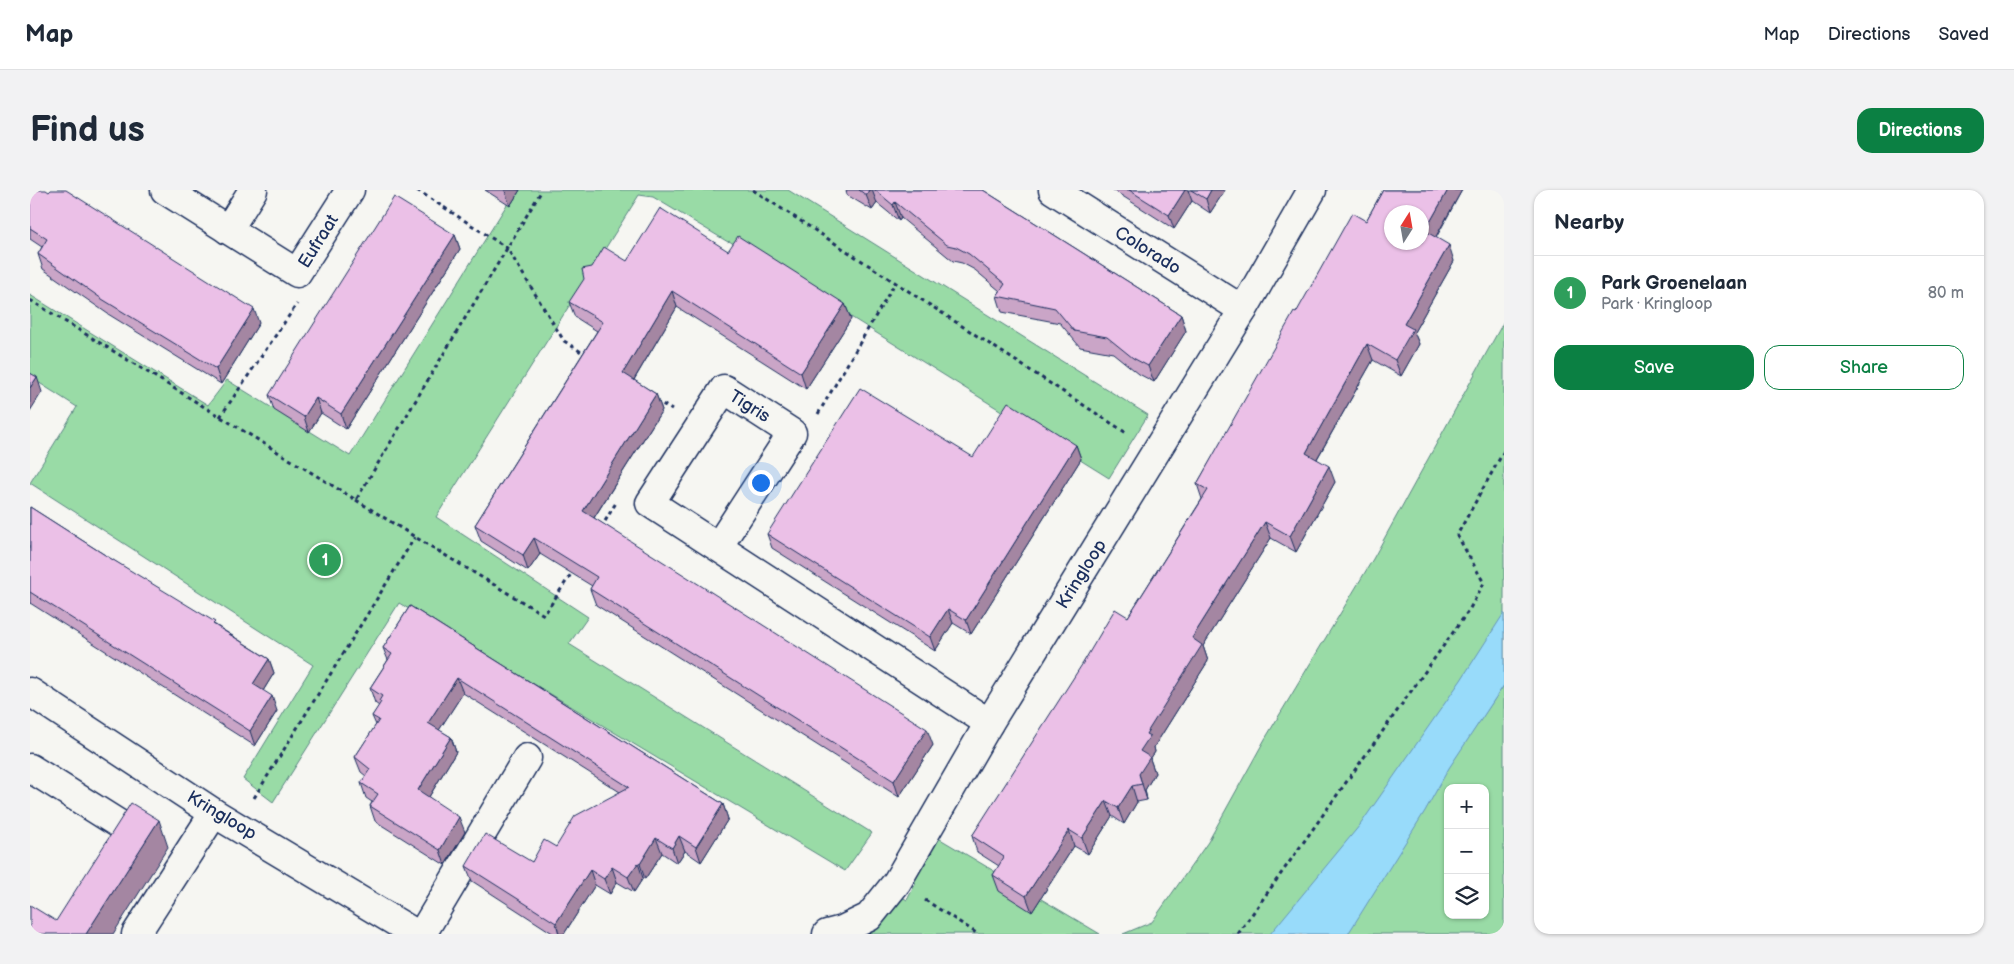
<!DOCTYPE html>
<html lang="en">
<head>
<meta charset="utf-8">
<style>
  :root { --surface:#fff; --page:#f2f2f3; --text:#1f2937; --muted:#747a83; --line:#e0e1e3; --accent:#0b8043 }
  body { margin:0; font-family:"Balsamiq Sans",sans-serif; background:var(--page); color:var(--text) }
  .controls { position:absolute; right:15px; bottom:15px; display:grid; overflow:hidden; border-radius:10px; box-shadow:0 1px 4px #0004 }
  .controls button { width:45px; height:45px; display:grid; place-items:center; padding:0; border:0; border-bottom:1px solid var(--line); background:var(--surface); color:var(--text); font:25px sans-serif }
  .compass { position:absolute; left:1354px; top:15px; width:45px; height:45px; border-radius:50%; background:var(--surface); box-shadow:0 1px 4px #0004; rotate:11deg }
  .you { position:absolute; left:730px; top:292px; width:18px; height:18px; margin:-12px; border:4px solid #fff; border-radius:50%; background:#1a73e8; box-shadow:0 0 0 8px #1a73e833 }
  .badge { display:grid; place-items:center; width:32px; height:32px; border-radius:50%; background:var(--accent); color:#fff; font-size:16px; font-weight:700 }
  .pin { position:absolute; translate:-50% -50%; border:2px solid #fff; box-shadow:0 1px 5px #0006 }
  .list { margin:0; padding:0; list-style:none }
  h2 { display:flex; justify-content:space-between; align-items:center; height:65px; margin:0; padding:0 20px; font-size:21px }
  h2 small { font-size:16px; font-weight:400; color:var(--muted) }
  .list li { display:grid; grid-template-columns:32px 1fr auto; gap:15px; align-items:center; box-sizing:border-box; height:75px; padding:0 20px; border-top:1px solid var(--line) }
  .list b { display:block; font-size:19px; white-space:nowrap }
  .list p { margin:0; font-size:16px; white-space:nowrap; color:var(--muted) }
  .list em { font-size:16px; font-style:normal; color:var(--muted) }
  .actions { display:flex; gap:10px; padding:15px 20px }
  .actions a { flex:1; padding:11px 0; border:1px solid var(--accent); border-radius:15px; text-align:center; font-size:18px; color:var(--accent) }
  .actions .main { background:var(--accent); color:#fff }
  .icon { flex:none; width:28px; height:28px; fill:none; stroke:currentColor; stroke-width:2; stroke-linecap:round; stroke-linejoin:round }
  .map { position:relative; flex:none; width:1474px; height:744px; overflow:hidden; border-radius:15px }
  header { display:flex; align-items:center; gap:30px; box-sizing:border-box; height:70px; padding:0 25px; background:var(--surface); border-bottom:1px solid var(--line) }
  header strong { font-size:24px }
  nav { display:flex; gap:28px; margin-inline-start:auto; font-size:18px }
  .intro { display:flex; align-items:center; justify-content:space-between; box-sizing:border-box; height:120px; padding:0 30px }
  h1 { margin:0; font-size:35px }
  .button { padding:12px 22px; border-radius:15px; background:var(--accent); color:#fff; font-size:18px; font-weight:700 }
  main { display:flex; gap:30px; padding:0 30px }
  aside { flex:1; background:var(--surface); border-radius:15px; box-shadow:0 1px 4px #0004 }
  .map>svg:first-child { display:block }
</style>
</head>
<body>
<header>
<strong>Map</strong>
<nav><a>Map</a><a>Directions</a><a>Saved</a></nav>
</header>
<div class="intro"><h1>Find us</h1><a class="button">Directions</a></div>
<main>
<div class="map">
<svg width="1474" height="744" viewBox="0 0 1474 744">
  <rect width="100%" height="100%" fill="#f6f6f2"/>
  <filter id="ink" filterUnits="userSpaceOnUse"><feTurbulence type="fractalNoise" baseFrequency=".02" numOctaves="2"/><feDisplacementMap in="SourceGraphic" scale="10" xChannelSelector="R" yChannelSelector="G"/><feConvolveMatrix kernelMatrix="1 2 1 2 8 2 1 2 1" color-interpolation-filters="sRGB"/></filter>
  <g filter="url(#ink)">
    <g fill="#99dba6" stroke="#5a8582" fill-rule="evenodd">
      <polygon points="486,0 758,0 1118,225 1079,288 699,51 698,52 623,7 609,5 406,327 558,427 539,454 842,643 815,681 369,413 243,612 213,589 283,475 0,293 47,217 0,187 0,105 178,215 197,190 320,266"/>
      <path d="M1474,131V492L1443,541L1474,495V744H1093L1122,732L1178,652L1235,549L1343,369ZM1418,598H1455V725H1418Z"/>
      <polygon points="905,646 1070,744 824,744 869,705 877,710 886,693 879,688"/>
    </g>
    <polygon fill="#98dbfa" stroke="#6696bc" points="1474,423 1474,495 1419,578 1395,621 1318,744 1240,744 1330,635 1431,490"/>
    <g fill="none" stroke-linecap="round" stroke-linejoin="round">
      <defs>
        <g id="minor">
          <polyline points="135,0 267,83 320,0"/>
          <polyline points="1023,0 1213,120"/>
          <polyline points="198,40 223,0"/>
          <polyline points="688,357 762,243 694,199 620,313 959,533"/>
          <polyline points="0,502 184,623 386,744"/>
          <polyline points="0,578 89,634"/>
          <polyline points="106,744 184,623"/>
          <polyline points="392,744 497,568"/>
          <polyline points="797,744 812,740 839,727 867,692 959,533 1213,120 1282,0"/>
        </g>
      </defs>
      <use href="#minor" stroke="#1b2f5e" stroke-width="31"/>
      <g stroke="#1b2f5e" stroke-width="3" stroke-dasharray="4 4" stroke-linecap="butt">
        <polyline points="387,0 477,58 534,151 556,165"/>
        <polyline points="723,0 1098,244"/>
        <polyline points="0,110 326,310 512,0"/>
        <polyline points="626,210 642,220"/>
        <polyline points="788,224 865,93"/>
        <polyline points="190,227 267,114"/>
        <polyline points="326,310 385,347 514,425 543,381"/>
        <polyline points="571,338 587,311"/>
        <polyline points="224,608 385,347"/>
        <polyline points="895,710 948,744"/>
        <polyline points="1208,744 1439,420 1454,393 1427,345 1474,261"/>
      </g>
      <use href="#minor" stroke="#f6f6f2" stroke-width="28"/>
    </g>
    <g fill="#caa5c7" stroke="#1b2f5e">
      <polygon points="455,0 490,0 480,16"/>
      <polygon points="816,0 953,0 1151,125 1156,141 1124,192 1109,184 1083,163 1050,157 1030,133 972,122 967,106 970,101 945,80 932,73 923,71 871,28 869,31 847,13 842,20 817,5"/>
      <polygon points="1083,0 1195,0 1180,23 1162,11 1144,39"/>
      <polygon points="1353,0 1432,0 1406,48 1424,71 1384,142 1389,154 1371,186 1343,170 1287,269 1305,292 1266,362 1241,348 1173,456 1178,471 1124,557 1125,562 1120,569 1125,583 1115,600 1117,610 1107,612 1094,634 1082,626 1058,664 1044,656 1002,722 969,701 963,685 969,676 947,662 942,646 1098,427 1172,309 1167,294 1266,123 1336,31"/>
      <polygon points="0,4 229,133 191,194 78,124 13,79 8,64 12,57 0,49"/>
      <polygon points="425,45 430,59 316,239 291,223 279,242 244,220 239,205"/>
      <polygon points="698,61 815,114 821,129 776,199 647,117 604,190 626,204 632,220 564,328 903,555 869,607 566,415 560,399 562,396 510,364 498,381 451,351 445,335 567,141 545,127 539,112 597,71"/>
      <polygon points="1046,255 1051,269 941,444 923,433 905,461 742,358 737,344 943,267"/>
      <polygon points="0,317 75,365 239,469 244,483 233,501 247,521 225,556 0,413"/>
      <polygon points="380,416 693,614 698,629 671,672 655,661 647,673 632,663 615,689 613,688 604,702 587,692 580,704 565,695 534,744 524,744 442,691 436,676 502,672 526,657 590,602 433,503 409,540 421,547 426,562 399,607 435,642 415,675 345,631 340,616 342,612 336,608 331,593 336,586 331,582 325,567 346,535 342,526 349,516 345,513 340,498 358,470 353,458"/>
    </g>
    <g fill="#a486a2" stroke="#1b2f5e">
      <polygon points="475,0 490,0 480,16 475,1"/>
      <polygon points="839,0 842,0 847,13 842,20 836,5"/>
      <polygon points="1155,0 1158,0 1162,11 1144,39 1139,25"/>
      <polygon points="1181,0 1195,0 1180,23 1176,9"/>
      <polygon points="1418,0 1432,0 1400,57 1395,41"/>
      <polygon points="865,12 871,28 869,31 863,15"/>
      <polygon points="425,45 430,59 316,239 311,224"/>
      <polygon points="1419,55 1424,71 1384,142 1389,154 1371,186 1365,170 1374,134"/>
      <polygon points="642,101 647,117 599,198 593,183"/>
      <polygon points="815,114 821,129 776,199 771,183"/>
      <polygon points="224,119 229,133 191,194 186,179"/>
      <polygon points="1151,125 1156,141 1124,192 1118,176"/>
      <polygon points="1337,154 1343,170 1281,279 1276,263"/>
      <polygon points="7,187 12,202 0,221 0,198"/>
      <polygon points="626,204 632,220 558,337 553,321"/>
      <polygon points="286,208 291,223 279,242 274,227"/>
      <polygon points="1046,255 1051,269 941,444 936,430"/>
      <polygon points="1299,276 1305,292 1266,362 1260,346"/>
      <polygon points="1235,332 1241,348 1173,456 1178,471 1124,557 1125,562 1120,569 1125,583 1115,600 1117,610 1112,594 1109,584 1110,561 1116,544 1162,448"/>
      <polygon points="504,348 510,364 498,381 493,365"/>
      <polygon points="918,419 923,433 905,461 900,447"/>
      <polygon points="239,469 244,483 228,509 223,494"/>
      <polygon points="427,488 433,503 404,548 398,533"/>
      <polygon points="242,506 247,521 225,556 220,541"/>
      <polygon points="897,539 903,555 869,607 864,591"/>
      <polygon points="421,547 426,562 394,615 388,600"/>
      <polygon points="1102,596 1107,612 1094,634 1088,618"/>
      <polygon points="1076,611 1082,626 1058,664 1052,648"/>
      <polygon points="693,614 698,629 671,672 666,657"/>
      <polygon points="429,627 435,642 415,675 410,660"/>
      <polygon points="129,630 138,657 83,744 56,744"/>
      <polygon points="1039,640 1044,656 1002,722 996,706"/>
      <polygon points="649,646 655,661 647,673 642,658"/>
      <polygon points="626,648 632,663 615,689 610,674"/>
      <polygon points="608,673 613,688 604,702 598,687"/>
      <polygon points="582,677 587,692 580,704 574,689"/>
      <polygon points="560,680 565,695 534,744 529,744 526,733"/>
    </g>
    <g fill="#ebc0e7" stroke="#1b2f5e" fill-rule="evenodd">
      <polygon points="2,0 16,0 19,2 21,0 36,0 224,119 186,179 72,109 8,64 17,49 0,38 0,4"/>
      <polygon points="829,0 839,0 836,5"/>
      <polygon points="845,0 953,0 1151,125 1118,176 1103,168 1077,147 1044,141 1025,118 967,106 975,94 939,64 926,57 917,55 865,12 863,15"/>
      <polygon points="1099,0 1155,0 1139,25"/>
      <polygon points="1161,0 1181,0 1176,9"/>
      <path d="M1353,0H1418L1395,41L1419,55L1374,134L1383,139L1365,170L1337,154L1276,263L1299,276L1260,346L1235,332L1162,448L1172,455L1116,544L1120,546L1110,561L1120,567L1109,584L1112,594L1102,596L1088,618L1076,611L1052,648L1039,640L996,706L963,685L974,667L942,646L1053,473L1085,419L1098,427L1178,300L1167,294L1264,122L1266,123L1322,23L1336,31ZM1362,22H1392V52H1362Z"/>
      <polygon points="364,7 425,45 311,224 286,208 274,227 239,205"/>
      <polygon points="630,18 698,61 708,46 815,114 771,183 642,101 593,183 626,204 553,321 897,539 864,591 560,399 567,387 504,348 493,365 445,335 573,132 539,112 554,89 552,79 562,77 574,57 597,71"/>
      <polygon points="0,183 7,187 0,198"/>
      <polygon points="830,198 943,267 978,212 1046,255 936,430 918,419 900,447 737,344"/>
      <polygon points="0,317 75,365 185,432 183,434 239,469 223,494 242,506 220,541 0,402"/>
      <polygon points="380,416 693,614 666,657 649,646 642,658 626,648 610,674 608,673 598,687 582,677 574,689 560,680 526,733 436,676 455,644 502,672 514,650 526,657 545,626 599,597 427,488 398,533 421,547 388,600 429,627 410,660 340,616 348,604 331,593 340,579 325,567 349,530 342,526 351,512 349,511 352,506 340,498 362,464 353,458"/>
      <polygon points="101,613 129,630 56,744 0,744 0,715 26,731"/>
    </g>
  </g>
  <g text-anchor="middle" stroke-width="4" stroke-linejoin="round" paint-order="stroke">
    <g font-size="18" fill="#1b2f5e" stroke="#f6f6f2">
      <text transform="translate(288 51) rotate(-58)" y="6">Eufraat</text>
      <text transform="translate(1118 60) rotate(32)" y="6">Colorado</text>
      <text transform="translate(720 216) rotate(32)" y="6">Tigris</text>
      <text transform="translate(1051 384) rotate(-58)" y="6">Kringloop</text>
      <text transform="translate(192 625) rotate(31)" y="6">Kringloop</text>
    </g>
  </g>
</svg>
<div class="controls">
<button>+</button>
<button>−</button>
<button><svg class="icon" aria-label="layers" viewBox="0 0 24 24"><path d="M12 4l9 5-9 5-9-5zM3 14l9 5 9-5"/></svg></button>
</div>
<svg class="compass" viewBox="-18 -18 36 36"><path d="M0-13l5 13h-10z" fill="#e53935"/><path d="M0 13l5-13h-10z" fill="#747a83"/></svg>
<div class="you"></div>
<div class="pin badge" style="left:295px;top:370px;background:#2e9e5b">1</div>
</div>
<aside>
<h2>Nearby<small></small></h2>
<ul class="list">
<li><span class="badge" style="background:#2e9e5b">1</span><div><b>Park Groenelaan</b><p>Park · Kringloop</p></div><em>80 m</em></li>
</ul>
<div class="actions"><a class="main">Save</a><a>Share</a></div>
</aside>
</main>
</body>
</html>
